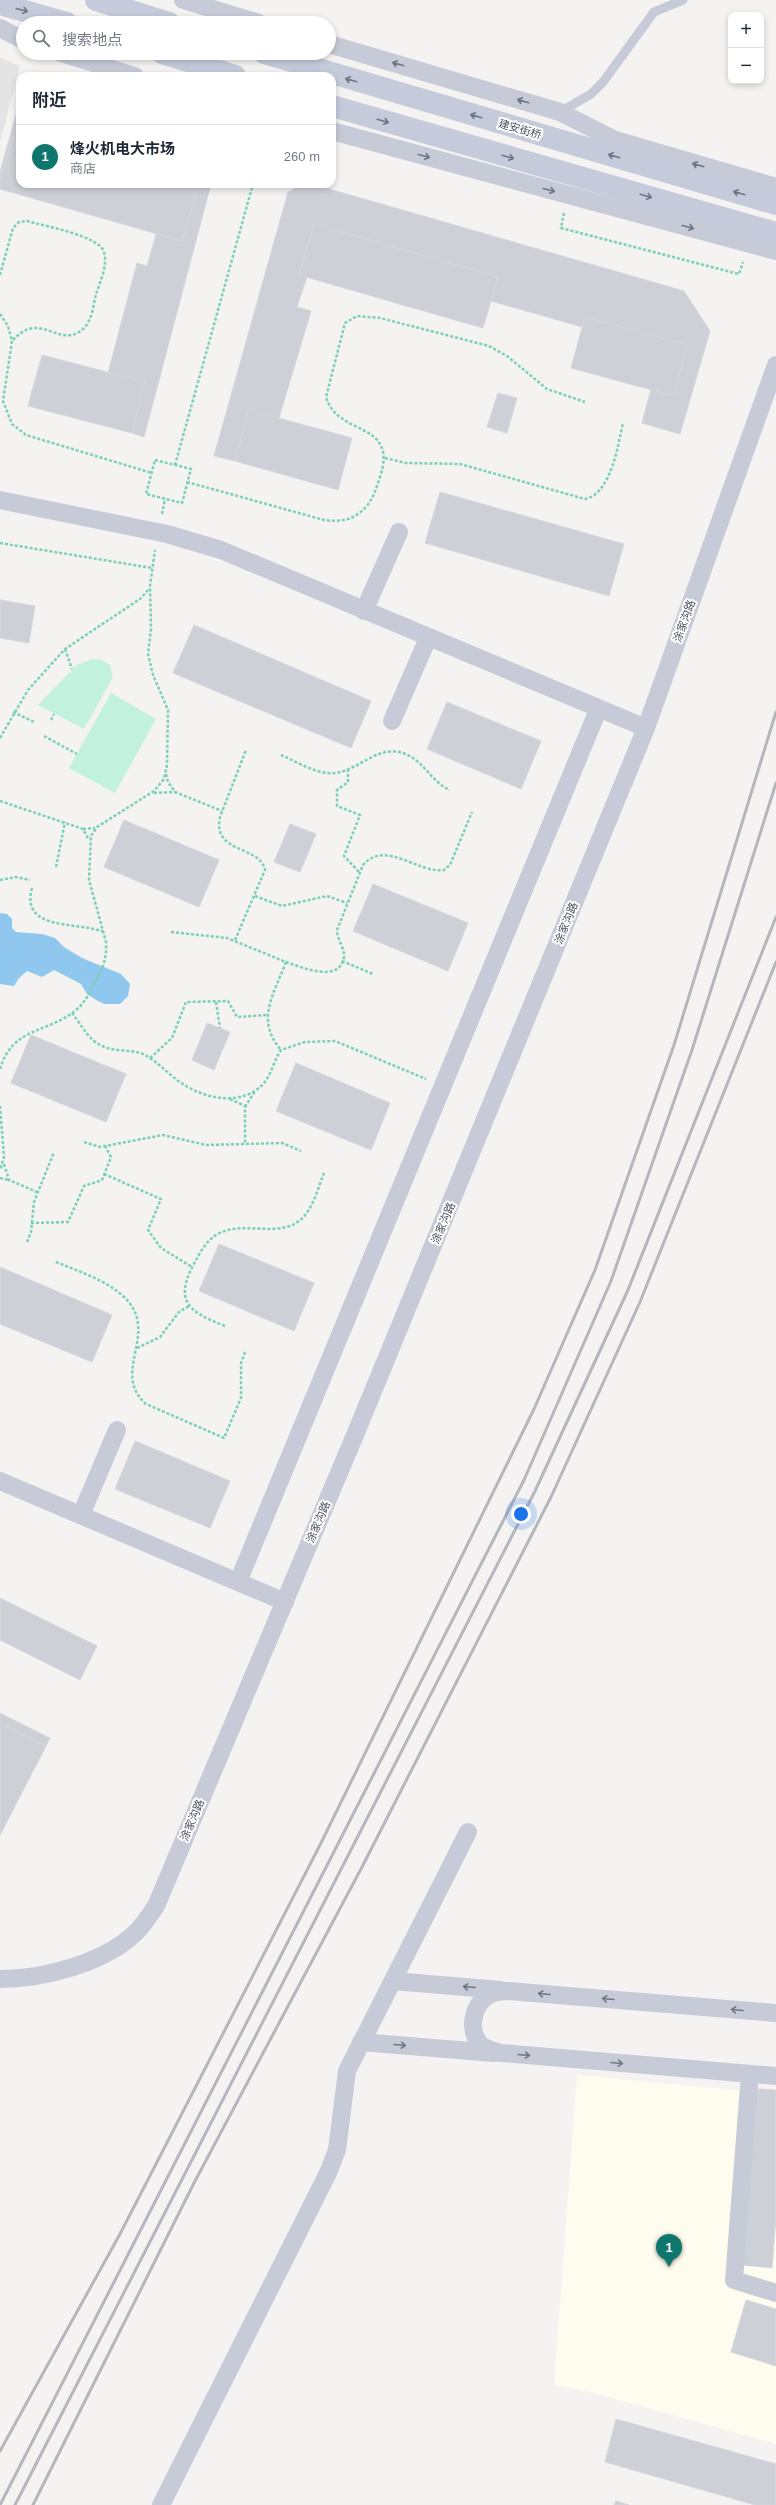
<!DOCTYPE html>
<html lang="zh">
<head>
<meta charset="utf-8">
<style>
  :root { --surface:#fff; --page:#f6f6f7; --text:#1f2937; --muted:#747a83; --line:#e0e1e3; --accent:#0f766e }
  body { margin:0; font-family:Helvetica,"Noto Sans SC",sans-serif; background:var(--page); color:var(--text) }
  .controls { position:absolute; right:12px; top:12px; display:grid; overflow:hidden; border-radius:8px; box-shadow:0 2px 6px #0003 }
  .controls button { width:36px; height:36px; display:grid; place-items:center; padding:0; border:0; border-bottom:1px solid var(--line); background:var(--surface); color:var(--text); font:20px sans-serif }
  .you { position:absolute; left:521px; top:1514px; width:14px; height:14px; margin:-10px; border:3px solid #fff; border-radius:50%; background:#1a73e8; box-shadow:0 0 0 6px #1a73e833 }
  .badge { display:grid; place-items:center; width:26px; height:26px; border-radius:50%; background:var(--accent); color:#fff; font-size:13px; font-weight:700 }
  .pin { position:absolute; translate:-50% -33px; filter:drop-shadow(0 1px 2px #0008) }
  .pin::after { content:''; position:absolute; top:21px; width:14px; height:12px; background:inherit; clip-path:polygon(0 0,100% 0,50% 100%) }
  .list { margin:0; padding:0; list-style:none }
  h2 { display:flex; justify-content:space-between; align-items:center; height:52px; margin:0; padding:0 16px; font-size:17px }
  h2 small { font-size:13px; font-weight:400; color:var(--muted) }
  .list li { display:grid; grid-template-columns:26px 1fr auto; gap:12px; align-items:center; box-sizing:border-box; height:64px; padding:0 16px; border-top:1px solid var(--line) }
  .list b { display:block; font-size:15px; white-space:nowrap }
  .list p { margin:0; font-size:13px; white-space:nowrap; color:var(--muted) }
  .list em { font-size:13px; font-style:normal; color:var(--muted) }
  .icon { flex:none; width:22px; height:22px; fill:none; stroke:currentColor; stroke-width:2; stroke-linecap:round; stroke-linejoin:round }
  .map { position:relative; flex:none; width:776px; height:2505px; overflow:hidden }
  .search { position:absolute; background:var(--surface); box-shadow:0 2px 6px #0003; left:16px; top:16px; width:320px; height:44px; display:flex; align-items:center; gap:10px; box-sizing:border-box; padding:0 14px; border-radius:22px; color:var(--muted); font-size:15px }
  .panel { position:absolute; background:var(--surface); box-shadow:0 2px 6px #0003; left:16px; top:72px; width:320px; height:116px; border-radius:12px }
  .map>svg:first-child { display:block }
</style>
</head>
<body>
<div class="map">
<svg width="776" height="2505" viewBox="0 0 776 2505">
  <rect width="100%" height="100%" fill="#f4f3f2"/>
  <polygon fill="#fdfcee" points="577,2075 776,2094 776,2444 594,2393 554,2385"/>
  <polygon fill="#e5e4e4" points="0,58 20,66 0,142"/>
  <g fill="#c2f1de">
    <polygon points="92,659 101,660 110,665 113,677 84,729 38,705 77,665"/>
    <polygon points="111,693 156,719 115,793 69,768"/>
  </g>
  <polygon fill="#8fc7ee" points="0,913 7,914 12,919 12,928 16,932 42,934 55,938 64,947 82,958 121,974 130,984 128,996 120,1004 104,1004 96,1000 87,994 81,984 54,970 42,977 27,971 19,978 14,986 0,984"/>
  <g fill="#ced0d7" stroke="#d6d7dd">
    <polygon points="20,100 20,140 13,137 0,181 0,172"/>
    <polygon points="13,137 20,140 20,184 175,184 197,190 182,241 0,189 0,181"/>
    <polygon points="175,184 211,184 144,437 132,433 145,382 108,373 137,263 147,266 156,234 182,241 197,190"/>
    <polygon points="303,184 312,184 684,291 710,331 680,434 642,423 651,389 674,396 687,345 585,317 582,327 491,301 498,277 314,224 299,275 307,277 297,307 311,311 279,418 249,410 235,461 214,456 288,192"/>
    <polygon points="314,224 498,277 483,328 299,275"/>
    <polygon points="585,317 687,345 674,396 571,368"/>
    <polygon points="42,355 145,382 132,433 28,406"/>
    <polygon points="498,393 517,398 507,433 487,427"/>
    <polygon points="249,410 352,438 338,490 235,461"/>
    <polygon points="440,492 624,544 609,596 425,543"/>
    <polygon points="0,600 35,606 29,643 0,638"/>
    <polygon points="194,625 371,701 351,748 173,673"/>
    <polygon points="447,702 541,741 521,789 427,749"/>
    <polygon points="124,820 219,860 199,907 104,867"/>
    <polygon points="290,824 316,834 300,872 274,862"/>
    <polygon points="373,884 468,923 448,971 353,931"/>
    <polygon points="207,1023 230,1032 214,1070 192,1060"/>
    <polygon points="31,1035 126,1074 106,1122 11,1083"/>
    <polygon points="296,1063 390,1103 371,1150 276,1111"/>
    <polygon points="219,1244 314,1283 294,1331 199,1291"/>
    <polygon points="0,1267 112,1315 92,1362 0,1324"/>
    <polygon points="135,1441 230,1481 210,1528 115,1489"/>
    <polygon points="0,1598 97,1646 80,1680 0,1640"/>
    <polygon points="0,1713 50,1738 46,1746 0,1723"/>
    <polygon points="0,1723 46,1746 0,1835"/>
    <polygon points="758,2089 776,2090 776,2217 772,2268 742,2265"/>
    <polygon points="746,2300 776,2309 776,2366 731,2352"/>
    <polygon points="616,2419 776,2464 776,2505 755,2505 605,2462"/>
    <polygon points="616,2501 629,2505 614,2505"/>
  </g>
  <g fill="none" stroke-linecap="round" stroke-linejoin="round">
    <g stroke="#79d0b7" stroke-width="2.5" stroke-dasharray="3 2" stroke-linecap="butt">
      <polyline points="564,213 561,228 739,274 743,262"/>
      <path d="M0,275L13,228L19,222L27,221C44,226 100,236 104,252C108,265 100,282 96,294C93,306 92,325 79,332C56,346 40,310 12,341"/>
      <polyline points="0,314 8,326 12,341 3,401 12,424 26,435 152,473"/>
      <path d="M385,458L406,463L460,464L585,499C611,494 618,445 623,423"/>
      <polygon points="155,460 191,469 182,503 146,494"/>
      <polyline points="175,465 253,184"/>
      <path d="M187,482L324,520C339,522 352,521 364,509C373,500 376,489 380,477C399,420 337,437 326,397L345,323L357,316L380,318L489,346L507,356L547,389L585,402"/>
      <polyline points="162,514 165,499"/>
      <polyline points="0,543 152,568"/>
      <polyline points="65,649 72,669"/>
      <polyline points="13,712 34,722"/>
      <polyline points="51,720 54,714"/>
      <polyline points="44,736 77,754"/>
      <polyline points="0,738 28,690 65,649 140,599 149,589"/>
      <path d="M281,755C295,761 311,771 327,773C354,776 372,747 399,752C423,757 429,781 450,790"/>
      <polyline points="348,769 348,782 337,790 337,806 360,815 344,856 360,873"/>
      <polyline points="166,774 168,782 175,792 222,811"/>
      <polyline points="154,793 175,792"/>
      <polyline points="0,801 83,829 89,840"/>
      <polyline points="83,829 95,828"/>
      <polyline points="56,867 65,822"/>
      <polyline points="0,880 16,877 30,880"/>
      <path d="M32,888C20,932 78,921 104,932"/>
      <polyline points="255,896 282,906 327,896 347,903"/>
      <path d="M171,932L227,938L286,962C274,994 255,1020 281,1050"/>
      <path d="M235,940L265,870C260,845 212,854 220,817L246,750"/>
      <polyline points="342,961 373,974"/>
      <path d="M286,962C301,967 340,984 344,957C345,948 337,940 337,930L363,865C386,839 418,874 444,870L450,865L472,812"/>
      <polyline points="216,1002 220,1028"/>
      <path d="M72,1013C80,1023 88,1039 100,1045C114,1053 133,1048 147,1056C160,1064 170,1076 183,1084C207,1100 244,1106 264,1083C272,1073 274,1060 281,1050L305,1042L335,1041L426,1079"/>
      <polyline points="150,1058 172,1038 186,1002 228,1001 237,1017 267,1015"/>
      <path d="M0,1069C13,1026 47,1034 76,1010C85,1003 90,992 95,982C103,968 107,958 106,942L89,880L91,836L97,827L154,791L164,779L167,765L168,710L153,675L148,654L151,629L150,586L155,550"/>
      <polyline points="230,1099 245,1106 245,1143"/>
      <polyline points="0,1106 4,1157 0,1170"/>
      <polyline points="245,1107 255,1091"/>
      <polyline points="84,1142 100,1147 163,1135 206,1145 282,1143 301,1151"/>
      <polyline points="4,1164 9,1180 37,1192"/>
      <polyline points="104,1174 161,1199 148,1230 161,1248 192,1267"/>
      <polyline points="0,1178 9,1180"/>
      <polyline points="31,1223 68,1222 84,1186 102,1180 111,1157 105,1146"/>
      <polyline points="27,1242 31,1232 34,1202 54,1152"/>
      <path d="M56,1262C78,1271 103,1279 122,1295C163,1331 109,1372 146,1404L224,1438L241,1398V1363L245,1352"/>
      <path d="M225,1326C187,1311 173,1301 196,1260C202,1249 209,1237 222,1232C245,1222 278,1237 299,1221C312,1212 318,1188 324,1173"/>
      <polyline points="137,1348 160,1337 179,1312 189,1306"/>
    </g>
    <polyline stroke="#c6cbd7" stroke-width="9" points="560,112 591,94 603,82 654,12 683,0"/>
    <g stroke="#c6cbd7" stroke-width="18">
      <polyline points="183,0 259,23"/>
      <polyline points="0,28 23,40"/>
      <polyline points="329,44 560,112 615,140 776,187"/>
      <polyline points="61,53 135,76"/>
      <polyline points="332,131 776,251"/>
      <polyline points="0,500 167,534 221,550 646,728"/>
      <polyline points="364,611 399,532"/>
      <polyline points="392,721 428,638"/>
      <polyline points="0,1481 285,1602"/>
      <polyline points="81,1515 117,1430"/>
      <polyline points="238,1582 598,710"/>
      <path d="M0,1979C44,1979 110,1962 140,1928C146,1921 151,1913 156,1906L355,1435L646,728L776,365"/>
      <polyline points="393,1981 501,1990"/>
      <path d="M776,2013L508,1991C503,1991 497,1992 493,1993C474,2000 467,2027 479,2043C484,2049 494,2051 501,2053L776,2076"/>
      <polyline points="361,2042 494,2053"/>
      <polyline points="750,2074 734,2280 776,2293"/>
      <polyline points="161,2505 328,2173 337,2150 347,2071 468,1832"/>
    </g>
    <g stroke="#c5cbdb" stroke-width="22">
      <polyline points="96,0 169,23"/>
      <polyline points="0,4 67,23"/>
      <polyline points="162,53 235,76"/>
      <polyline points="264,53 776,204"/>
      <polyline points="332,106 776,233"/>
    </g>
    <g stroke="#b4b6bc" stroke-width="3">
      <polyline points="0,2451 120,2234 321,1843 534,1409 595,1270 674,1045 776,712"/>
      <polyline points="0,2505 524,1480 611,1281 692,1050 776,783"/>
      <polyline points="15,2505 535,1491 628,1290 776,917"/>
      <polyline points="33,2505 194,2183 362,1867 551,1497 640,1302 776,962"/>
    </g>
  </g>
  <defs><path id="oneway-shaft" d="M-6 0H5M1.5-3L5.5 0L1.5 3" fill="none" stroke-width="1.6" stroke-linecap="round" stroke-linejoin="round"/></defs>
  <g stroke="#6e7685">
    <use href="#oneway-shaft" transform="translate(22 10) rotate(15)"/>
    <use href="#oneway-shaft" transform="translate(351 80) rotate(-164)"/>
    <use href="#oneway-shaft" transform="translate(476 116) rotate(-164)"/>
    <use href="#oneway-shaft" transform="translate(383 121) rotate(16)"/>
    <use href="#oneway-shaft" transform="translate(614 156) rotate(-164)"/>
    <use href="#oneway-shaft" transform="translate(508 157) rotate(16)"/>
    <use href="#oneway-shaft" transform="translate(739 193) rotate(-164)"/>
    <use href="#oneway-shaft" transform="translate(646 196) rotate(16)"/>
  </g>
  <g stroke="#6e7684">
    <use href="#oneway-shaft" transform="translate(398 64) rotate(-164)"/>
    <use href="#oneway-shaft" transform="translate(523 101) rotate(-164)"/>
    <use href="#oneway-shaft" transform="translate(424 156) rotate(15)"/>
    <use href="#oneway-shaft" transform="translate(698 165) rotate(-164)"/>
    <use href="#oneway-shaft" transform="translate(549 190) rotate(15)"/>
    <use href="#oneway-shaft" transform="translate(688 227) rotate(15)"/>
    <use href="#oneway-shaft" transform="translate(469 1987) rotate(-175)"/>
    <use href="#oneway-shaft" transform="translate(544 1994) rotate(-175)"/>
    <use href="#oneway-shaft" transform="translate(608 1999) rotate(-175)"/>
    <use href="#oneway-shaft" transform="translate(737 2010) rotate(-175)"/>
    <use href="#oneway-shaft" transform="translate(400 2045) rotate(5)"/>
    <use href="#oneway-shaft" transform="translate(524 2055) rotate(5)"/>
    <use href="#oneway-shaft" transform="translate(617 2063) rotate(5)"/>
  </g>
  <g text-anchor="middle" stroke-width="4" stroke-linejoin="round" paint-order="stroke">
    <g font-size="11" fill="#495160" stroke="#fff">
      <text transform="translate(520 129) rotate(16)" y="4">建安街桥</text>
      <text transform="translate(684 621) rotate(-70)" y="4">涂家沟路</text>
      <text transform="translate(566 923) rotate(-68)" y="4">涂家沟路</text>
      <text transform="translate(443 1223) rotate(-67)" y="4">涂家沟路</text>
      <text transform="translate(318 1522) rotate(-67)" y="4">涂家沟路</text>
      <text transform="translate(192 1820) rotate(-67)" y="4">涂家沟路</text>
    </g>
  </g>
</svg>
<div class="controls">
<button>+</button>
<button>−</button>
</div>
<div class="you"></div>
<div class="pin badge" style="left:669px;top:2267px">1</div>
<div class="search"><svg class="icon" aria-label="search" viewBox="0 0 24 24"><circle cx="10" cy="10" r="6"/><path d="M15 15l6 6"/></svg>搜索地点</div>
<section class="panel">
<h2>附近<small></small></h2>
<ul class="list">
<li><span class="badge">1</span><div><b>烽火机电大市场</b><p>商店</p></div><em>260 m</em></li>
</ul>
</section>
</div>
</body>
</html>
